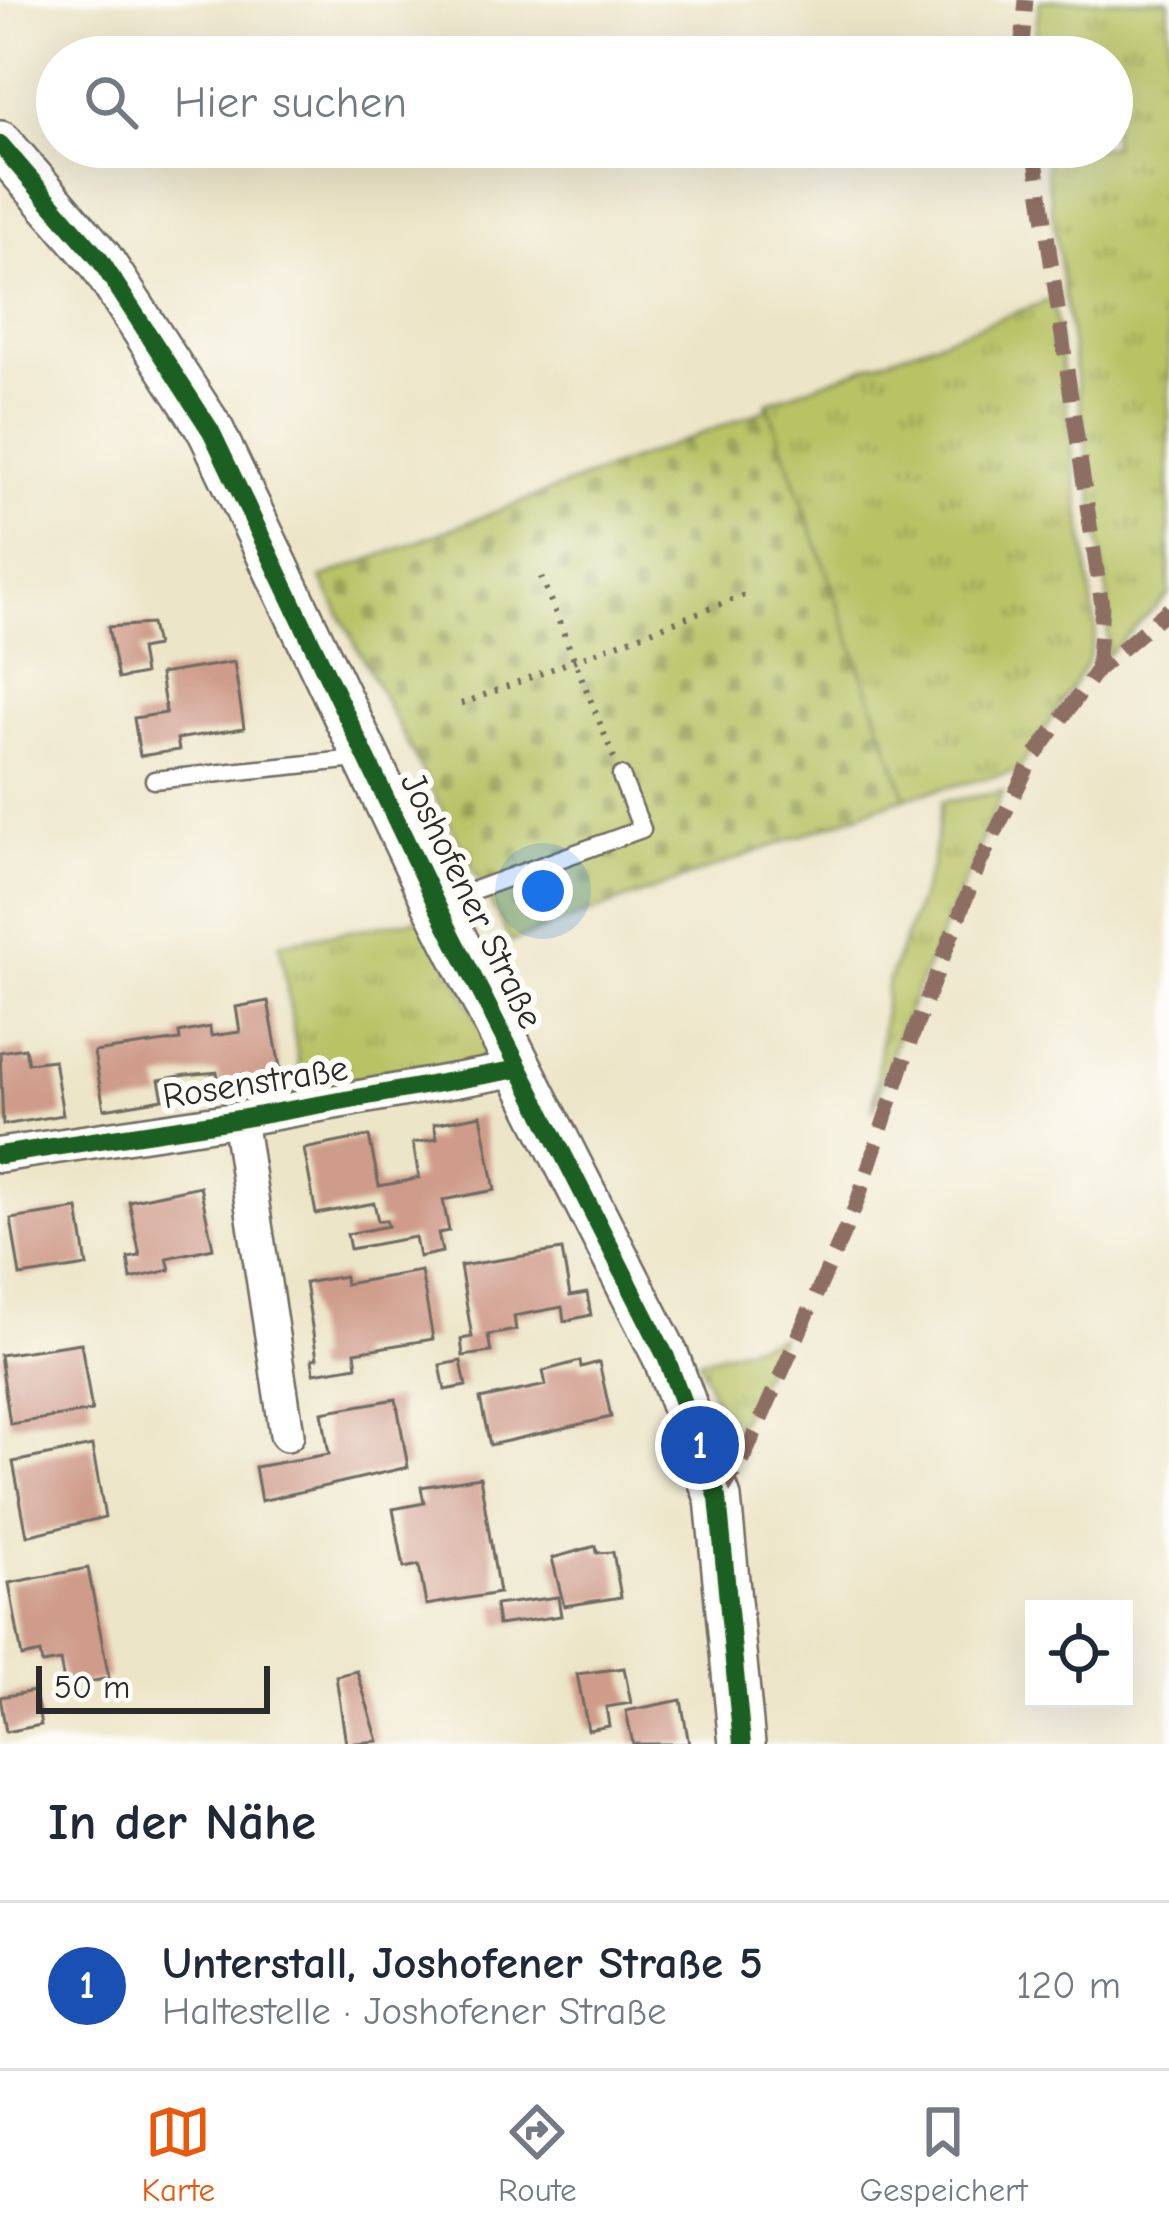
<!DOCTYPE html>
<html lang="de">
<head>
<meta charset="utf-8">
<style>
  :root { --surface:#fff; --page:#f6f6f7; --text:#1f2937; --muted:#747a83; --line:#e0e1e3; --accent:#ea580c }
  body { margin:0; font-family:"Comic Neue",sans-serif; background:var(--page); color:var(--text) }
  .controls { position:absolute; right:36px; bottom:36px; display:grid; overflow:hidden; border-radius:0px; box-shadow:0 12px 48px #0002 }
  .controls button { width:108px; height:108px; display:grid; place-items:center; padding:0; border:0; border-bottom:3px solid var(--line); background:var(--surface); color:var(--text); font:60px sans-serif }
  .scale { position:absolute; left:36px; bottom:30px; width:234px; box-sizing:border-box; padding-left:12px; border:6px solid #2b2b2b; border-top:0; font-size:33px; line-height:42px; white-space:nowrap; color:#2b2b2b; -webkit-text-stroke:9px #fdfcf7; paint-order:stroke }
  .you { position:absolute; left:543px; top:891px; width:42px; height:42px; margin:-30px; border:9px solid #fff; border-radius:50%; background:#1a73e8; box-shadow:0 0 0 18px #1a73e833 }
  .badge { display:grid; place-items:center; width:78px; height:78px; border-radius:50%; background:var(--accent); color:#fff; font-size:39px; font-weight:700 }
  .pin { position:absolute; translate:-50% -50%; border:6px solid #fff; box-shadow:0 3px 12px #0006 }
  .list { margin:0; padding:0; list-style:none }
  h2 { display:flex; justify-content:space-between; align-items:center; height:156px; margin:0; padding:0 48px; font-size:51px }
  h2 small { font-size:39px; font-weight:400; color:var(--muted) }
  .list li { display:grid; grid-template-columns:78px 1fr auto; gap:36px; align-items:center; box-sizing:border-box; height:168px; padding:0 48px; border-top:3px solid var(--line) }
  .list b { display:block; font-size:45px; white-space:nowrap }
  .list p { margin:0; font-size:39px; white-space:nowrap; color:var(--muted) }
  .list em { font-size:39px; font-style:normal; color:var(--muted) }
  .icon { flex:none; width:66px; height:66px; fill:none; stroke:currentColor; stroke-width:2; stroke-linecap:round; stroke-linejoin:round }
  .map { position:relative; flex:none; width:1169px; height:1744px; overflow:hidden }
  .search { position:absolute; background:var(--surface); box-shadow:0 12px 48px #0002; left:36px; right:36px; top:36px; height:132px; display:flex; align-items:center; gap:30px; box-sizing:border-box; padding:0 42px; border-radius:66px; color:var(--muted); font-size:45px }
  .sheet { height:324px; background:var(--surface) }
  nav { display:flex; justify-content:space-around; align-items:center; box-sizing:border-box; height:168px; border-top:3px solid var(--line); background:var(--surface); font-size:33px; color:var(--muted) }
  nav a { display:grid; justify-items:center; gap:6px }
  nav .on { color:var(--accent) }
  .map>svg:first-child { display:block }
</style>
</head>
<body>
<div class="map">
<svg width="1169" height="1744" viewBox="0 0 1169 1744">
  <defs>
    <pattern id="grass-tufts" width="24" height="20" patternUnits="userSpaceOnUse" patternTransform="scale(3)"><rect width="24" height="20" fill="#b7c365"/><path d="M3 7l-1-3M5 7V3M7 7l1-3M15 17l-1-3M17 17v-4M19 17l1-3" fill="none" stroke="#959f53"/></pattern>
    <pattern id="cemetery-stones" width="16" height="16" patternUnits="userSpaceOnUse" patternTransform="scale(3)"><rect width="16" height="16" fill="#b7c365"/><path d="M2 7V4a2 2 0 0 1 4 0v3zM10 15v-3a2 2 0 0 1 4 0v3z" fill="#959f53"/></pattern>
  </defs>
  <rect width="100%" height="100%" fill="#fdfcf7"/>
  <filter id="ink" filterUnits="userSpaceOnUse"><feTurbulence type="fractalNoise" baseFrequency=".00833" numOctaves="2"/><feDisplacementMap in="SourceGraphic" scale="24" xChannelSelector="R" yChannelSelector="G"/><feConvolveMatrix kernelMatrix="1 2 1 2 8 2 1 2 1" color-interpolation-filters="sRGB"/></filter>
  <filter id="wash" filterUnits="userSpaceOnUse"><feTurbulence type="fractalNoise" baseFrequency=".004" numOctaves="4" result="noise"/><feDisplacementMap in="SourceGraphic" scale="48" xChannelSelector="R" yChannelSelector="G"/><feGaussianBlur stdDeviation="2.7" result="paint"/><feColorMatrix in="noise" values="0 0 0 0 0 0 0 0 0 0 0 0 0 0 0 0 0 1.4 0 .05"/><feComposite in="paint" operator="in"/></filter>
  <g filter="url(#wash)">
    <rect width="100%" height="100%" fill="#ede5c8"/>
    <g fill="url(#grass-tufts)" stroke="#717748" stroke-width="3">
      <polygon points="1040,0 1169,0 1169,594 1107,655 1108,600 1043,147 1112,147 1112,57 1032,57"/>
      <polygon points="1053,299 1096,633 1087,663 1018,771 906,797 766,403"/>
      <polygon points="1003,792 898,1034 873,1111 887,985 932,866 942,802"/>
      <polygon points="425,918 495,1053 468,1067 304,1099 280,943"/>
      <polygon points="780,1337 730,1441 699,1360"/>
    </g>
    <polygon fill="url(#cemetery-stones)" stroke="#717748" stroke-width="3" points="769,408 906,797 511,942 321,578"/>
    <g id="blocks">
      <g fill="#cf9b8a">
        <polygon points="151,624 156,646 140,649 144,674 118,679 108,627"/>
        <polygon points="234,662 244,728 177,739 179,750 140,756 134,718 166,713 160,674"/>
        <polygon points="268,1001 284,1090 257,1094 256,1084 221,1090 217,1072 186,1075 159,1080 163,1099 104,1109 94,1052 180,1040 179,1033 210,1027 211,1036 240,1032 236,1007"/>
        <polygon points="25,1048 28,1063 54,1060 63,1115 3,1125 0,1052"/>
        <polygon points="481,1115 495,1190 443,1200 449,1231 438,1233 442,1252 419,1257 415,1237 350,1249 347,1234 388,1226 386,1220 378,1221 374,1203 316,1214 304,1149 369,1136 379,1186 401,1182 419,1178 413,1143 437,1139 434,1124"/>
        <polygon points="200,1186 213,1248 167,1258 170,1270 131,1279 128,1258 140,1256 129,1201"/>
        <polygon points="78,1209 87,1266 20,1276 11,1219"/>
        <polygon points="562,1250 570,1296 587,1293 591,1315 564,1321 562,1307 514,1316 516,1330 488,1335 491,1352 463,1356 461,1339 472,1337 460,1266"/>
        <polygon points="421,1271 433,1339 355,1352 357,1366 314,1373 312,1359 317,1358 305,1283 344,1276 345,1284"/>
        <polygon points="81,1343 92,1411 10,1424 0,1355"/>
        <polygon points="461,1361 466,1386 445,1390 440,1365"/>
        <polygon points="580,1361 581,1367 599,1362 611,1417 490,1445 480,1399 546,1385 543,1371"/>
        <polygon points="396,1399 408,1467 261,1501 255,1467 329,1454 322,1412"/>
        <polygon points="92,1446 105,1517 27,1536 13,1462"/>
        <polygon points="480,1477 499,1593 426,1605 419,1565 404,1568 393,1509 424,1503 421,1487"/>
        <polygon points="596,1546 597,1553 613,1552 621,1597 564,1606 552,1558"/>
        <polygon points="88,1568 109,1678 65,1687 60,1661 42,1664 40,1653 22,1657 9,1583"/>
        <polygon points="558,1597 561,1616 498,1625 495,1605"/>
        <polygon points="624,1668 631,1703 606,1707 609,1726 588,1730 577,1674"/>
        <polygon points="357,1671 378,1741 346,1744 336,1676"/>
        <polygon points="35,1691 41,1725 6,1732 0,1697"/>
        <polygon points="681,1700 689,1744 633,1744 626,1711"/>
      </g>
    </g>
  </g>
  <g filter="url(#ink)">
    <use href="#blocks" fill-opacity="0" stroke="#6f6c62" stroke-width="3"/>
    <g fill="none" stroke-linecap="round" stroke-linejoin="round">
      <defs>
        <g id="lane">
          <polyline points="154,780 366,758"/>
          <polyline points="436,904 642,829 621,776"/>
        </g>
        <g id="street">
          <polyline points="239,1119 287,1434"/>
          <polyline points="0,1155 239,1119 519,1069"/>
        </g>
        <polyline id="secondary" points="0,144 100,260 211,431 436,904 666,1357 718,1498 742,1744"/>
      </defs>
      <use href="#lane" stroke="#6f6c62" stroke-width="21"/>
      <use href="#street" stroke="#6f6c62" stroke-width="38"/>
      <use href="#secondary" stroke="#6f6c62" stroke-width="50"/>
      <g stroke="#6f6c62" stroke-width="6" stroke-dasharray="3 9" stroke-linecap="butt">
        <polyline points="541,577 614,758"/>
        <polyline points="461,704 747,594"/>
      </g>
      <use href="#lane" stroke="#fff" stroke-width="16"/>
      <use href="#street" stroke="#fff" stroke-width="33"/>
      <use href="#secondary" stroke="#fff" stroke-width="45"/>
      <g stroke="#8d6e63" stroke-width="15" stroke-dasharray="30 15" stroke-linecap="butt">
        <polyline points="1021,57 1026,0"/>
        <polyline points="1034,147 1102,606 1097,670"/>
        <polyline points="718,1498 746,1453 856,1205 912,1037 979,865 1031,761 1097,670 1169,609"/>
      </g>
      <defs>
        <g id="cycleway">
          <polyline points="0,144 100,260 211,431 436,904 666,1357 718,1498 742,1744"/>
          <polyline points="0,1155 239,1119 519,1069"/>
        </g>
      </defs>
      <use href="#cycleway" stroke="#fdfcf7" stroke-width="26"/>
      <use href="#cycleway" stroke="#1b5e20" stroke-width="18"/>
    </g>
  </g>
  <g text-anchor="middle" stroke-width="12" stroke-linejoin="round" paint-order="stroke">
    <g font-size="36" fill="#2b2b2b" stroke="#fdfcf7">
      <text transform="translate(473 900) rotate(64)" y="13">Joshofener Straße</text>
      <text transform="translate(255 1081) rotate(-9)" y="13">Rosenstraße</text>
    </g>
  </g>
</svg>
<div class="controls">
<button><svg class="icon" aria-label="locate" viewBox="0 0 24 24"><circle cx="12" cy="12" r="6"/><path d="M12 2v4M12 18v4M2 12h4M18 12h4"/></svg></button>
</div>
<div class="scale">50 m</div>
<div class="you"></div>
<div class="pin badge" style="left:700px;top:1445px;background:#1a4fb4">1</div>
<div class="search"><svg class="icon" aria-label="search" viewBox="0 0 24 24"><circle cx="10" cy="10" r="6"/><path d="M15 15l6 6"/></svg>Hier suchen</div>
</div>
<section class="sheet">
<h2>In der Nähe<small></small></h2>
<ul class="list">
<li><span class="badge" style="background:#1a4fb4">1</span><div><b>Unterstall, Joshofener Straße 5</b><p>Haltestelle · Joshofener Straße</p></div><em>120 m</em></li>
</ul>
</section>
<nav>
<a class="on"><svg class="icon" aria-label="map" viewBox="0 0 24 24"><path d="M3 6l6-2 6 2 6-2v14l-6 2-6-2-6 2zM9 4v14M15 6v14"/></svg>Karte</a>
<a><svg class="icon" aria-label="directions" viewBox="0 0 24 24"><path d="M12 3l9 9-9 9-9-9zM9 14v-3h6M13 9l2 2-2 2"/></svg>Route</a>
<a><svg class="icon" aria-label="saved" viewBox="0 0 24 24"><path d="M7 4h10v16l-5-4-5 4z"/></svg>Gespeichert</a>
</nav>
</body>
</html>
